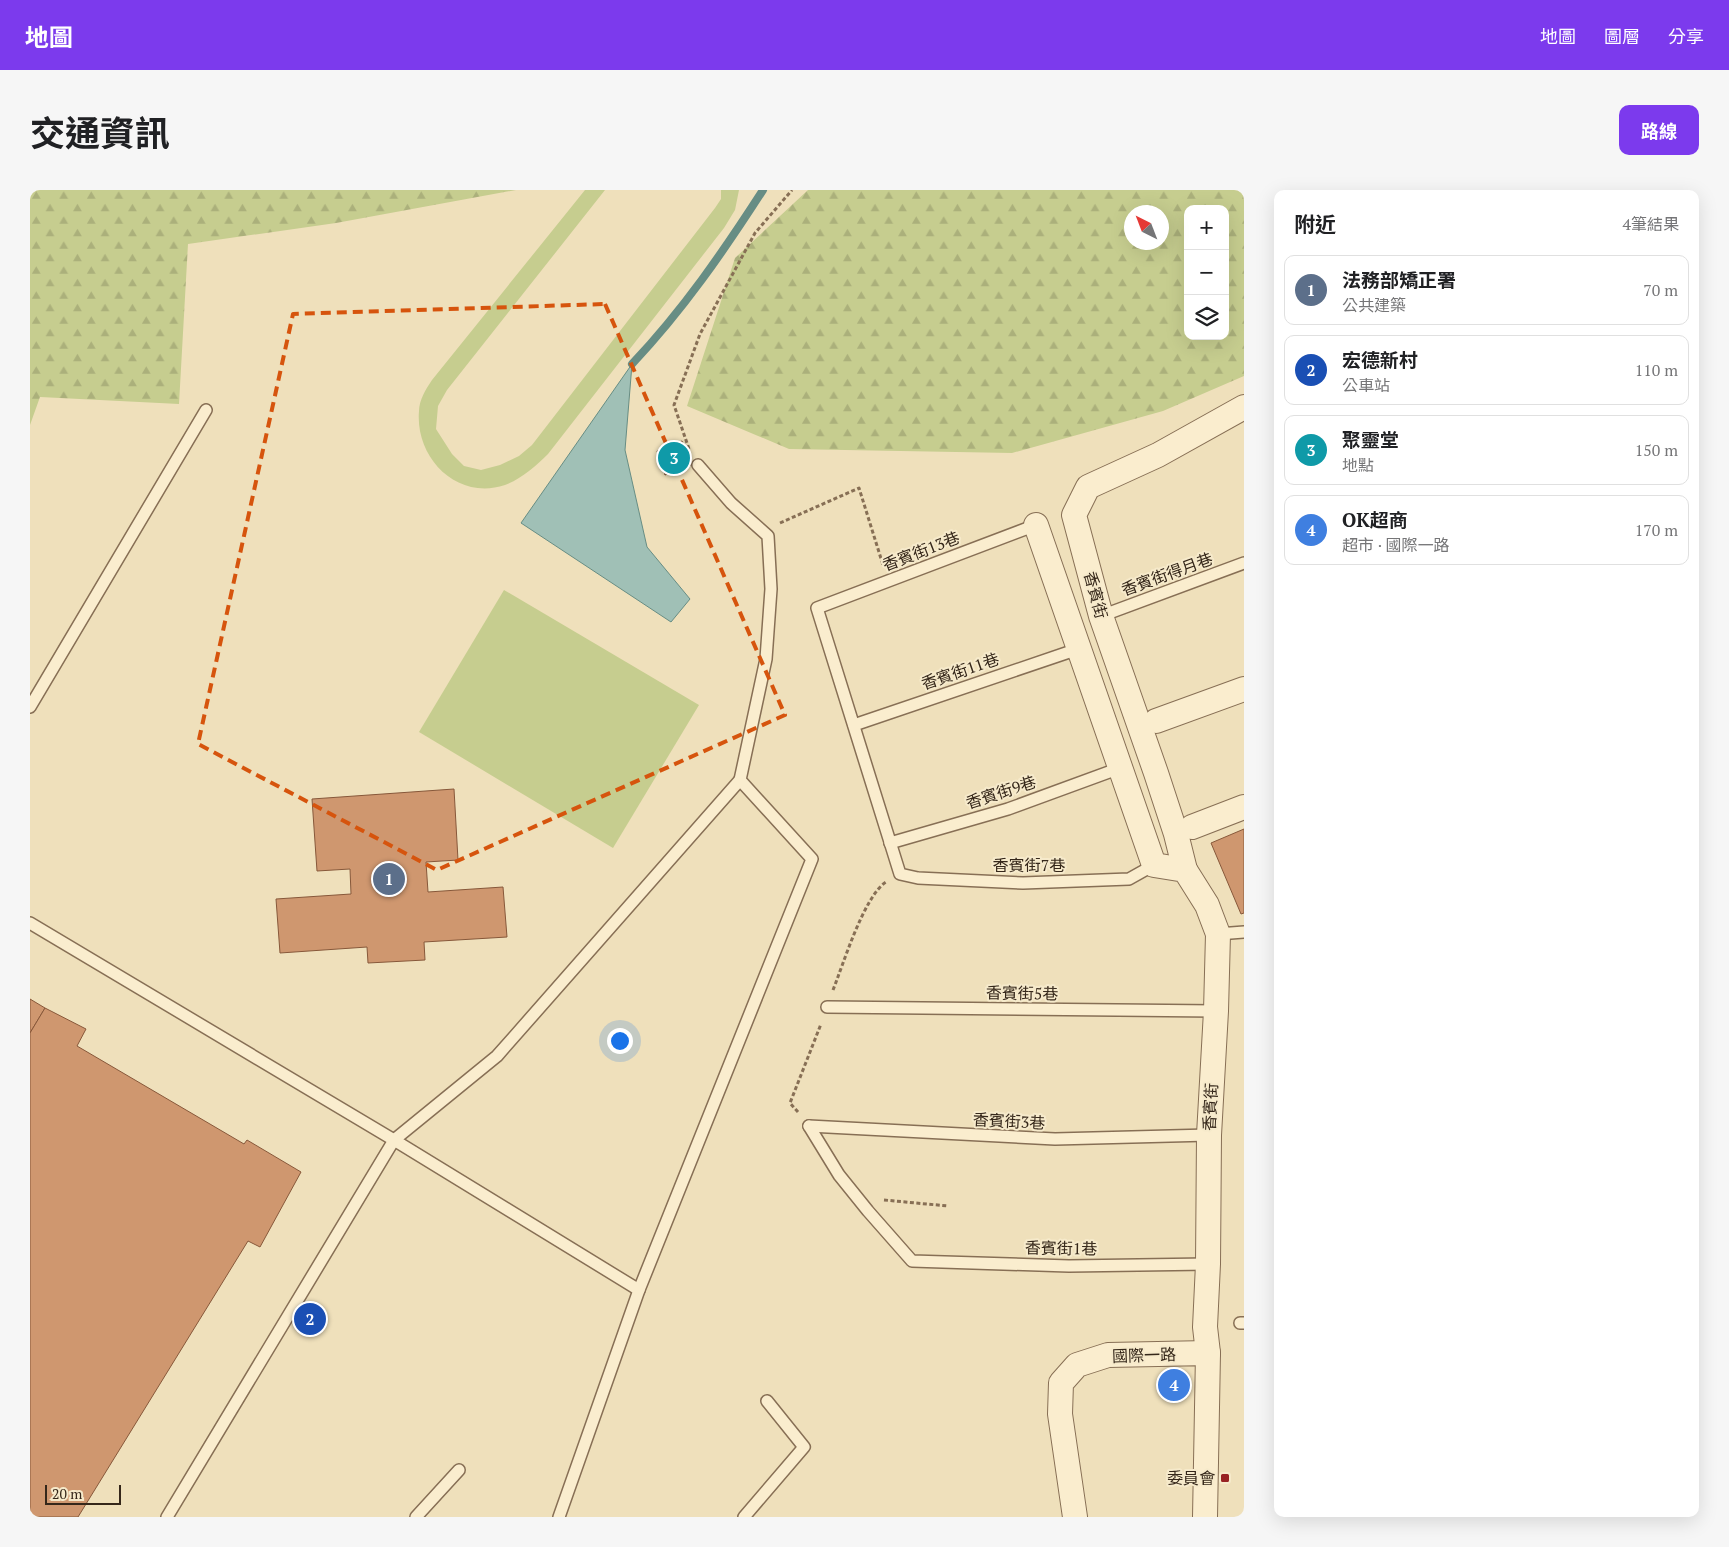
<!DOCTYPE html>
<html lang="zh-TW">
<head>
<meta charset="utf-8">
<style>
  :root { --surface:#fff; --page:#f6f6f6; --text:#202124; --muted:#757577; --line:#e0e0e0; --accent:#7c3aed }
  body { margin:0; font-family:"PT Serif","Noto Sans TC",serif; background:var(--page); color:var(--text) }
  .controls { position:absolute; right:15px; top:15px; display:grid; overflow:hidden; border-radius:10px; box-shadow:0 5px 20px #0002 }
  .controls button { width:45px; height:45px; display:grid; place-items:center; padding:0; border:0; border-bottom:1px solid var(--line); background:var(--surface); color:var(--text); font:25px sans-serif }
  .compass { position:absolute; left:1094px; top:15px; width:45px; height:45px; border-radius:50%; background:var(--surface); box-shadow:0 5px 20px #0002; rotate:318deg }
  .scale { position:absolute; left:15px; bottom:12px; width:76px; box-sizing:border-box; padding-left:5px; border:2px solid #35271a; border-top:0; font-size:14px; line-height:18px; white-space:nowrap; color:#35271a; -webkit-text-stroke:4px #f6eacb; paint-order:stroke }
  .you { position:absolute; left:589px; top:850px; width:18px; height:18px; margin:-12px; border:4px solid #fff; border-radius:50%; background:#1a73e8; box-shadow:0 0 0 8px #1a73e833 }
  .badge { display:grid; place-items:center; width:32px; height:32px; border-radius:50%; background:var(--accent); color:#fff; font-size:16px; font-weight:700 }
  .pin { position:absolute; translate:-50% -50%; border:2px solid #fff; box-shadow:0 1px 5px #0006 }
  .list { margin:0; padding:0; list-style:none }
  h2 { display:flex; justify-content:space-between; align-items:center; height:65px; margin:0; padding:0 20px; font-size:21px }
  h2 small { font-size:16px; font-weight:400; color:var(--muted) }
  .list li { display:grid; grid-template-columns:32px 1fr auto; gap:15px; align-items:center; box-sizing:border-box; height:70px; margin:0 10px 10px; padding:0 10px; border:1px solid var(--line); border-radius:10px }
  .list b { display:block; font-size:19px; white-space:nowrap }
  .list p { margin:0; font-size:16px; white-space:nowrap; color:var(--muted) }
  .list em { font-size:16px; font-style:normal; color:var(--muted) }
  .icon { flex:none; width:28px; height:28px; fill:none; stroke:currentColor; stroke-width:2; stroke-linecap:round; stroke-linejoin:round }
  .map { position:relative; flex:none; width:1214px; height:1327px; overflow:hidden; border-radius:10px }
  header { display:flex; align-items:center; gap:30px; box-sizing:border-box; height:70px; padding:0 25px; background:var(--accent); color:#fff }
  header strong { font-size:24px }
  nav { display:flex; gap:28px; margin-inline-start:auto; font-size:18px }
  .intro { display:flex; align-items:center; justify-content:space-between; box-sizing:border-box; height:120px; padding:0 30px }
  h1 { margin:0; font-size:35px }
  .button { padding:12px 22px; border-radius:10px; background:var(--accent); color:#fff; font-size:18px; font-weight:700 }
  main { display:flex; gap:30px; padding:0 30px }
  aside { flex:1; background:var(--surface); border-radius:10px; box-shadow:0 5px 20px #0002 }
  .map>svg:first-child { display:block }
</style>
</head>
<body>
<header>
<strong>地圖</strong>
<nav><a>地圖</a><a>圖層</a><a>分享</a></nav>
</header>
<div class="intro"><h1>交通資訊</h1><a class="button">路線</a></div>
<main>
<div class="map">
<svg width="1214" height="1327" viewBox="0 0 1214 1327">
  <defs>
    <pattern id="forest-firs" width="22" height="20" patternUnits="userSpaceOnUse" patternTransform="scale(1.25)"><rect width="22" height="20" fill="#c6cd8f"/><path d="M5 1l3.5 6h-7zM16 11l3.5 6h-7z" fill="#abb07b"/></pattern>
  </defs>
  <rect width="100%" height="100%" fill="#efe0bb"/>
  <g fill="url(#forest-firs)" fill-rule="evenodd">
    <polygon points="0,0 486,0 306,33 158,54 149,214 10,207 0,235"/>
    <path d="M778,0H1214V186L1133,221L982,263L759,259L657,216L705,68ZM1158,19H1195V146H1158ZM1102,22H1132V52H1102Z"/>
  </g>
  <g fill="#c6cd8f">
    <path d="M555,0H575L417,200L408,216L406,239L422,264L434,276L451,280L470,275L489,266L502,255L685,18L691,9V0H709L705,20L694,38L518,264C506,276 491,289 475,295C427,311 385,268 389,221C389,210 396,199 402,190Z"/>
    <polygon points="474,400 669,515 583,658 389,542"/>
  </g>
  <polygon fill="#a0c0b6" stroke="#678d84" points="602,174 595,260 617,357 660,409 641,432 491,333"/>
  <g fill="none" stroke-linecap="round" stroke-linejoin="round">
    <path stroke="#678d84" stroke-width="8" d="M602,174C653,120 693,62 733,0"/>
  </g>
  <g fill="#cf976f" stroke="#87583a">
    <polygon points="652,251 661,275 635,285 627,261"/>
    <polygon points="424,599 428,670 396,672 398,702 473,697 477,747 394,752 395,770 338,773 337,757 250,763 246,709 321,704 320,679 287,681 282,609"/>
    <polygon points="1214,639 1214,723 1211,724 1181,653"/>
    <polygon points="0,809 15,818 0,843"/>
    <polygon points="15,818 56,839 47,856 214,954 217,950 271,982 230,1057 218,1051 48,1327 0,1327 0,843"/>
  </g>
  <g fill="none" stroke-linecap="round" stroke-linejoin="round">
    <defs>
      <g id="lane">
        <polyline points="1006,335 787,418 870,684 888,688 993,693 1099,689 1124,675"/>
        <polyline points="1071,426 1214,373"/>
        <polyline points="0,517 176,220"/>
        <polyline points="824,535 1048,459"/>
        <polyline points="860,653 978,619 1090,578"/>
        <polyline points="0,733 364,950 137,1327"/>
        <polyline points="1188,744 1214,742"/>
        <polyline points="797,817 1186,821"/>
        <polyline points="779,936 809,985 838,1021 882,1071 1039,1076 1178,1074"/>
        <polyline points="779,936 1025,949 1179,945"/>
        <polyline points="609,1100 364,950 467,866 710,590"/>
        <polyline points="1210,1133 1214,1133"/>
        <polyline points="386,1327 429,1280"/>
        <polyline points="529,1327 609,1100 782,669 710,590 736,469 741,399 738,346 701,313 668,275"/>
        <polyline points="714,1327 774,1257 737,1211"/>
      </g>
      <g id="street">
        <polyline points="1006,335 1124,675 1155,680 1177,715 1188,744 1186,821 1179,945 1178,1074 1175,1137 1178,1163"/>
        <polyline points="1126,531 1214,499"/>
        <polyline points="1162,637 1214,617"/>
        <polyline points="1155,680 1146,644 1126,583 1071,426 1044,325 1058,297 1128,265 1214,217"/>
        <polyline points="1045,1327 1030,1224 1031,1193 1047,1175 1078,1165 1178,1163 1175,1327"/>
      </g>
    </defs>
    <use href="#lane" stroke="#876f55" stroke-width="14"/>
    <use href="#street" stroke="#876f55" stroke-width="26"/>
    <g stroke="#876f55" stroke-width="3" stroke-dasharray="4 2.5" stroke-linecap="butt">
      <polyline points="659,259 644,215 670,144 725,43 762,0"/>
      <polyline points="750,333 829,298 853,375"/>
      <path d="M803,800C813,775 834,706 856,692"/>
      <polyline points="768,922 760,913 791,834"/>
      <polyline points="854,1010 918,1016"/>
    </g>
    <use href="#lane" stroke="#faedce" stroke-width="11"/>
    <use href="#street" stroke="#faedce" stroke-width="24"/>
  </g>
  <path fill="none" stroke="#d6540d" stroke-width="4" stroke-dasharray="10 6" stroke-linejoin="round" d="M575,114L755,525L407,680L168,554L263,124Z"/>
  <rect fill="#982223" stroke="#f6eacb" stroke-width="2" x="1190" y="1283" width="10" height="10" rx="2.5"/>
  <g text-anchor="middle" stroke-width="4" stroke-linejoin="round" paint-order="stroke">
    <g font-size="16" fill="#35271a" stroke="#f6eacb">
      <text transform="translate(891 361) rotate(-21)" y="6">香賓街13巷</text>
      <text transform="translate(1137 384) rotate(-20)" y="6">香賓街得月巷</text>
      <text transform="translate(1066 405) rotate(75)" y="6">香賓街</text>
      <text transform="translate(930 481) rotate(-19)" y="6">香賓街11巷</text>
      <text transform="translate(971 602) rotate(-18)" y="6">香賓街9巷</text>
      <text x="999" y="681">香賓街7巷</text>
      <text transform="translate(992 803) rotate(1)" y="6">香賓街5巷</text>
      <text transform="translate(1180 917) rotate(-87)" y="6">香賓街</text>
      <text transform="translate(979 931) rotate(3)" y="6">香賓街3巷</text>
      <text transform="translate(1031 1058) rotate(1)" y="6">香賓街1巷</text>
      <text transform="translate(1114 1165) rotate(-2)" y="6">國際一路</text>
    </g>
    <g font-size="16" fill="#35271a" stroke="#f6eacb" text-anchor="end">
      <text x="1185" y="1294">委員會</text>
    </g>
  </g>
</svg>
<div class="controls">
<button>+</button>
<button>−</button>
<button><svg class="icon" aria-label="layers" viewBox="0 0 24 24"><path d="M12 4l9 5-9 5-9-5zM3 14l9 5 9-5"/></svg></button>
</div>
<svg class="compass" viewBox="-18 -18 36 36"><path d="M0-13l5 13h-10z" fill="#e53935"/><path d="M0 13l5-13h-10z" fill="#757577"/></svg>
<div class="scale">20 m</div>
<div class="you"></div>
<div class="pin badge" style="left:359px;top:689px;background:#5c6f8a">1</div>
<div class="pin badge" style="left:280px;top:1129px;background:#1a4fb4">2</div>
<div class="pin badge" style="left:644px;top:268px;background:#0f9aa8">3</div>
<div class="pin badge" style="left:1144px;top:1195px;background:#3f7fe0">4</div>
</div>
<aside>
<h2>附近<small>4筆結果</small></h2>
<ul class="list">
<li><span class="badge" style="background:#5c6f8a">1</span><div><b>法務部矯正署</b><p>公共建築</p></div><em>70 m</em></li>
<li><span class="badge" style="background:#1a4fb4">2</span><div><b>宏德新村</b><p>公車站</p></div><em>110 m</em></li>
<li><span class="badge" style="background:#0f9aa8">3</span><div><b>聚靈堂</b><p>地點</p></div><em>150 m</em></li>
<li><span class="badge" style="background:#3f7fe0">4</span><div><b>OK超商</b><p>超市 · 國際一路</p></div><em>170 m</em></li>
</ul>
</aside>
</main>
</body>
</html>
